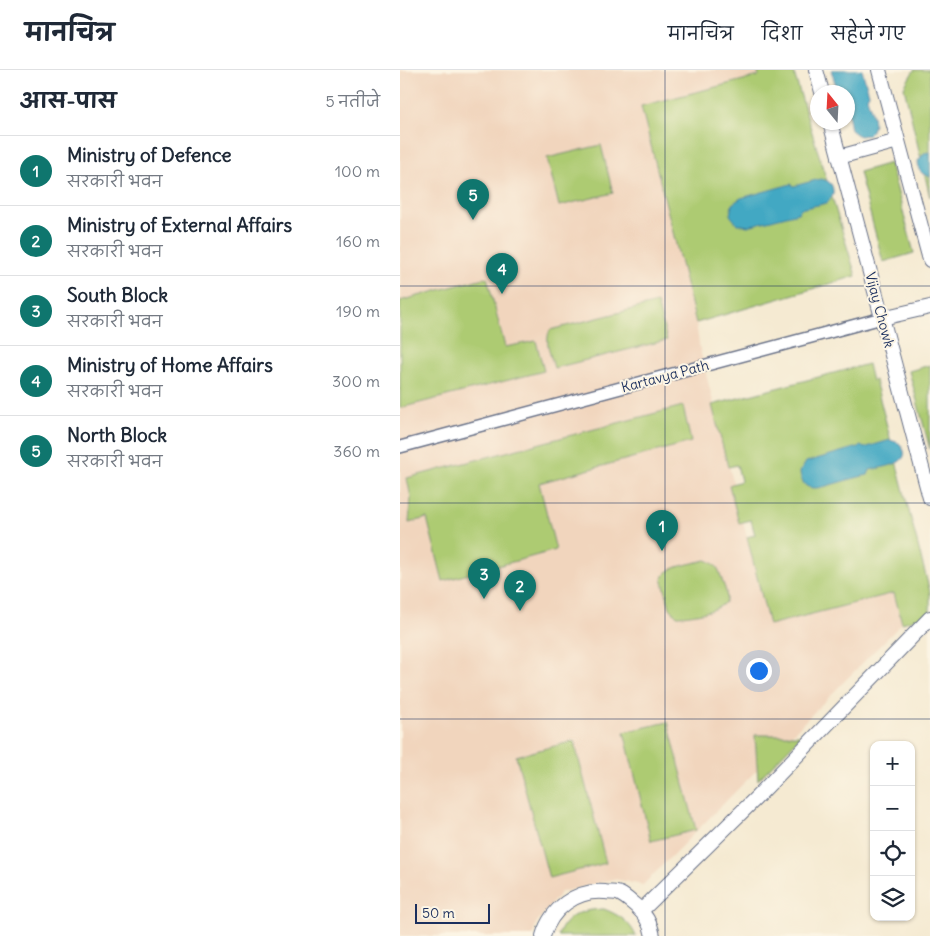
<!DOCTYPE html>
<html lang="hi">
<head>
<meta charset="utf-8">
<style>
  :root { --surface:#fff; --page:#f2f2f3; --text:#1f2937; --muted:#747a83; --line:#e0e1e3; --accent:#0f766e }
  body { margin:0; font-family:Delius,"Playpen Sans Deva",sans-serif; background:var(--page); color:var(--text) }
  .controls { position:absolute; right:15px; bottom:15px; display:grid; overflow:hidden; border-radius:10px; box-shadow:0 1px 4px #0004 }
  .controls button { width:45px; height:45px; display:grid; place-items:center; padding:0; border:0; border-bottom:1px solid var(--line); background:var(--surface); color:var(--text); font:25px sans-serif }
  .compass { position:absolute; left:410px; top:15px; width:45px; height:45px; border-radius:50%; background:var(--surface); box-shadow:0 1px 4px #0004; rotate:342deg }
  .scale { position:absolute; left:15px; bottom:12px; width:75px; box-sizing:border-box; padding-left:5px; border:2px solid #1b2f5e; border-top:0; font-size:14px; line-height:18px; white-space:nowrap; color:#1b2f5e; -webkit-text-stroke:4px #fcf5e5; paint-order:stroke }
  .you { position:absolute; left:358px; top:600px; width:18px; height:18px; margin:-12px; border:4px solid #fff; border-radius:50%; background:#1a73e8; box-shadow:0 0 0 8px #1a73e833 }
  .badge { display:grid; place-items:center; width:32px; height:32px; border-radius:50%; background:var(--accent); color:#fff; font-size:16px; font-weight:700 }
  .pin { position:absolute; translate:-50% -41px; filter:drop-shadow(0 1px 2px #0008) }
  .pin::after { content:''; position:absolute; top:26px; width:18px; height:15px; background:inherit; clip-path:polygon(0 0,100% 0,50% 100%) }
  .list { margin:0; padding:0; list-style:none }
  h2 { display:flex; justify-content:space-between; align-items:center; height:65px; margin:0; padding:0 20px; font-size:21px }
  h2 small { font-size:16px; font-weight:400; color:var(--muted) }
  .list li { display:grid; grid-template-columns:32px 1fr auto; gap:15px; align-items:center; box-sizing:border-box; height:70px; padding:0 20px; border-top:1px solid var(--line) }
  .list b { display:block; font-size:19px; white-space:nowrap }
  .list p { margin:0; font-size:16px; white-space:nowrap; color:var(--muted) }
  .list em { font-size:16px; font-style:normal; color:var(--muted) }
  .icon { flex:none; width:28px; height:28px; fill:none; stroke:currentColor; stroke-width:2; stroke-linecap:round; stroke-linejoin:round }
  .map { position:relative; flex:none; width:530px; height:866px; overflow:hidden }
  header { display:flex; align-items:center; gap:30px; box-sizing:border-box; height:70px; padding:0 25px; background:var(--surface); border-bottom:1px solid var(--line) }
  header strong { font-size:24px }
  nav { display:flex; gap:28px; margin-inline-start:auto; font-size:18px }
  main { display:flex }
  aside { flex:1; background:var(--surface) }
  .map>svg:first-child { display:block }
</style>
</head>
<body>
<header>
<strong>मानचित्र</strong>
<nav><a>मानचित्र</a><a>दिशा</a><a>सहेजे गए</a></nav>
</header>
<main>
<aside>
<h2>आस-पास<small>5 नतीजे</small></h2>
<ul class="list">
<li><span class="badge">1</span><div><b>Ministry of Defence</b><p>सरकारी भवन</p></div><em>100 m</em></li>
<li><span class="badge">2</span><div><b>Ministry of External Affairs</b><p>सरकारी भवन</p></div><em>160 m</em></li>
<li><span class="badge">3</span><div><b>South Block</b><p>सरकारी भवन</p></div><em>190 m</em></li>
<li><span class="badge">4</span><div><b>Ministry of Home Affairs</b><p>सरकारी भवन</p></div><em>300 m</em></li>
<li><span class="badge">5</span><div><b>North Block</b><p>सरकारी भवन</p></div><em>360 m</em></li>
</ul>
</aside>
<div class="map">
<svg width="530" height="866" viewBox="0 0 530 866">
  <rect width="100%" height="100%" fill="#fcf5e5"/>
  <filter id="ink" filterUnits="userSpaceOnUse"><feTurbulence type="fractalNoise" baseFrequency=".02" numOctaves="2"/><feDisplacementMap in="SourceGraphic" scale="10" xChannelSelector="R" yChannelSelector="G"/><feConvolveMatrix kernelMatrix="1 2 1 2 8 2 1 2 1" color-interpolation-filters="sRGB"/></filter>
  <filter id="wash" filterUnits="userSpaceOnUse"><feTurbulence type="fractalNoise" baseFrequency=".0096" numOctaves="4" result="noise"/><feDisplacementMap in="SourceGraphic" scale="20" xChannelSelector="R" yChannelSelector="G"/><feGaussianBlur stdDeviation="1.12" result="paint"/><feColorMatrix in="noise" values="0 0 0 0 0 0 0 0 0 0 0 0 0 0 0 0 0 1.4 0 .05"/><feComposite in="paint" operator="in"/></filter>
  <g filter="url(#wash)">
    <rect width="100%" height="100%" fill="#f5ead2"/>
    <polygon fill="#f1d5bd" points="0,0 358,0 360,6 241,37 296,253 300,280 369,555 495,523 502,553 243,815 214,809 161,822 136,853 133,866 0,866"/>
    <g fill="#adcb72" stroke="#647d68">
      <polygon points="357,0 393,0 456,206 296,253 241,36 359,6"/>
      <polygon points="514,0 530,0 530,127 504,17"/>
      <polygon points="201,75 213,123 159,136 147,88"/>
      <polygon points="490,93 514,183 483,192 459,102"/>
      <polygon points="87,207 105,277 136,271 144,301 0,338 0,231"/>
      <path d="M257,233L267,270L154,298C151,285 144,272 150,260Z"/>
      <polygon points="468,294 472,311 475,310 530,522 530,545 502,553 494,523 369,555 347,467 355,465 351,450 339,453 329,415 341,411 337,395 328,397 312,335"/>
      <polygon points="530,295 530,379 509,301"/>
      <polygon points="283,336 291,372 139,413 156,480 43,511 27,448 9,453 11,428 7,408"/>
      <path d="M306,490C317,494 319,499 322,510C324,516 329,526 325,532C318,542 288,546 277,546L270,538L262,508C269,495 293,494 306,490Z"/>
      <polygon points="268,652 296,760 251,771 224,662"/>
      <polygon points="355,665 402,665 358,710"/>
      <polygon points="174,671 206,793 149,808 116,686"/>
      <path d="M204,839C219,845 229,851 236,866H158C166,844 182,840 204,839Z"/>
    </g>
    <g fill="#43a8c3" stroke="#2f6c90">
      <path d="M431,0H462L469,24L467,27C470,40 480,55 468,65L459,66L451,60L448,43V22H438Z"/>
      <polygon points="530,82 530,107 523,104 519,100 518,91 524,83"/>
      <path d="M420,109C430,110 434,115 433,125L427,133L400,139L398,143L348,156L337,154L330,145L332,134L341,128L391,114L394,116Z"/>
      <path d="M490,370L499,373C518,394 482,397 470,400L468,405C458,407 447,410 437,413C422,417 402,426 400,402L406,392L461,376L464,378Z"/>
    </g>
  </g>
  <g filter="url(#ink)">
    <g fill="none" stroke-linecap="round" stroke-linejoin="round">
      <defs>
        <polyline id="tertiary" points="0,377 482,248"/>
        <g id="secondary">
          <polyline points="416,0 422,22"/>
          <polyline points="479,0 530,190"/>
          <polyline points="430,52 530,428"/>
          <polyline points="439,87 498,71"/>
          <polyline points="482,248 530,237"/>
          <polyline points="241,841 356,728 530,548"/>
          <path d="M143,866C151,839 176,819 205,822C210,823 216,822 220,824C226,827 231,832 236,836C245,844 251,854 253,866"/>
        </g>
      </defs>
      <use href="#tertiary" stroke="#677087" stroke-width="14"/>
      <use href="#secondary" stroke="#677087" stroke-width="16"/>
      <use href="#tertiary" stroke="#fff" stroke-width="11"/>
      <use href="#secondary" stroke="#fff" stroke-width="14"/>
    </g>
  </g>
  <path fill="none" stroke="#1b2f5e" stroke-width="1" stroke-opacity="0.55" d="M265,0V866M0,216H530M0,433H530M0,649H530"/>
  <g text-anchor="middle" stroke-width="4" stroke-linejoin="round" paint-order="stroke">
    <g font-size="14" fill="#1b2f5e" stroke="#fcf5e5">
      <text transform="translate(480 240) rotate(75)" y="5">Vijay Chowk</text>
      <text transform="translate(265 306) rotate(-15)" y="5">Kartavya Path</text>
    </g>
  </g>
</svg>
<div class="controls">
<button>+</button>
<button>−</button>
<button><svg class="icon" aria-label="locate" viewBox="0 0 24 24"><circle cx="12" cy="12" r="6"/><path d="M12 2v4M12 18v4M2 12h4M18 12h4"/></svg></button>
<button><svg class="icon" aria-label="layers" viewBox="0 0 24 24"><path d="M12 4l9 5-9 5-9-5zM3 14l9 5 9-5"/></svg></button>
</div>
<svg class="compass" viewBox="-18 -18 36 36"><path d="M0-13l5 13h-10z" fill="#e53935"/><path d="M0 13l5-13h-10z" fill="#747a83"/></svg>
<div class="scale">50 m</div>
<div class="you"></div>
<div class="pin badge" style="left:262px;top:481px">1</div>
<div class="pin badge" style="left:120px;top:541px">2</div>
<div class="pin badge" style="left:84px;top:529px">3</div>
<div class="pin badge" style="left:102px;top:224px">4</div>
<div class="pin badge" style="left:73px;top:150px">5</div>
</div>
</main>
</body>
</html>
